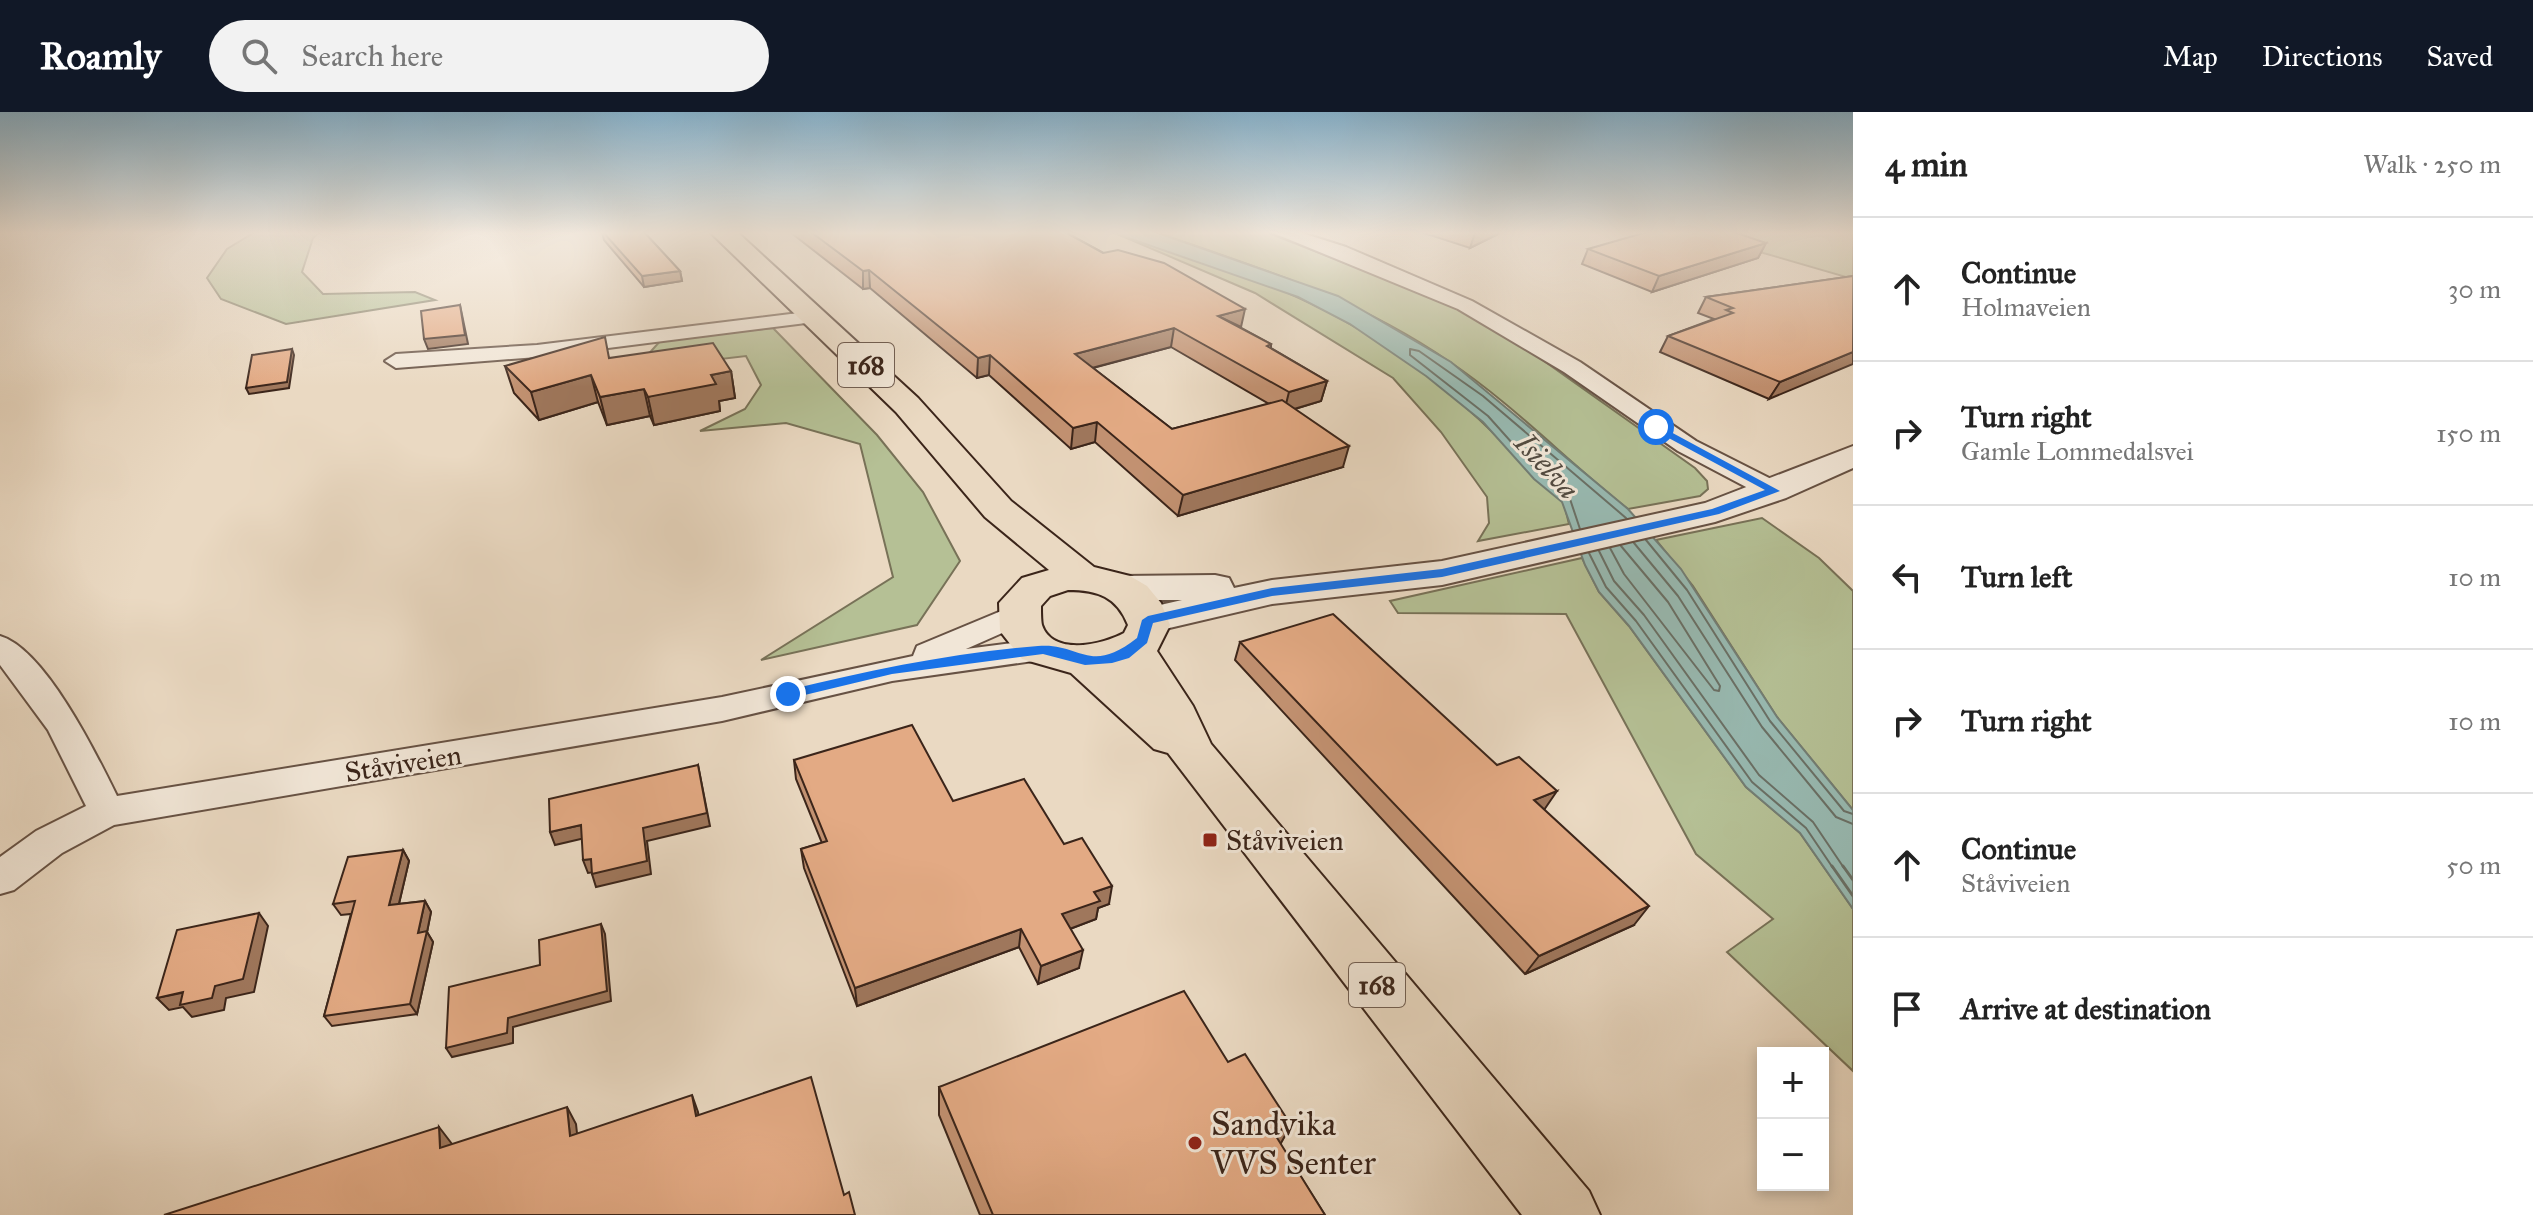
<!DOCTYPE html>
<html lang="en">
<head>
<meta charset="utf-8">
<style>
  :root { --surface:#fff; --page:#f2f2f2; --text:#222; --muted:#767676; --line:#e0e0e0; --accent:#111827 }
  body { margin:0; font-family:"IM FELL Great Primer",serif; background:var(--page); color:var(--text) }
  .controls { position:absolute; right:24px; bottom:24px; display:grid; overflow:hidden; border-radius:0px; box-shadow:0 4px 12px #0003 }
  .controls button { width:72px; height:72px; display:grid; place-items:center; padding:0; border:0; border-bottom:2px solid var(--line); background:var(--surface); color:var(--text); font:40px sans-serif }
  .stop { position:absolute; width:24px; height:24px; margin:-18px; border:6px solid #1a73e8; border-radius:50%; background:#fff }
  .stop.end { background:#1a73e8; border-color:#fff; box-shadow:0 2px 8px #0008 }
  .list { margin:0; padding:0; list-style:none }
  h2 { display:flex; justify-content:space-between; align-items:center; height:104px; margin:0; padding:0 32px; font-size:34px }
  h2 small { font-size:26px; font-weight:400; color:var(--muted) }
  .list li { display:grid; grid-template-columns:52px 1fr auto; gap:24px; align-items:center; box-sizing:border-box; height:144px; padding:0 32px; border-top:2px solid var(--line) }
  .list b { display:block; font-size:30px; white-space:nowrap }
  .list p { margin:0; font-size:26px; white-space:nowrap; color:var(--muted) }
  .list em { font-size:26px; font-style:normal; color:var(--muted) }
  .icon { flex:none; width:44px; height:44px; fill:none; stroke:currentColor; stroke-width:2; stroke-linecap:round; stroke-linejoin:round }
  .map { position:relative; flex:none; width:1853px; height:1103px; overflow:hidden }
  header { display:flex; align-items:center; gap:48px; box-sizing:border-box; height:112px; padding:0 40px; background:var(--accent); color:#fff }
  header strong { font-size:38px }
  nav { display:flex; gap:44px; margin-inline-start:auto; font-size:28px }
  .search { width:560px; height:72px; background:var(--page); display:flex; align-items:center; gap:20px; box-sizing:border-box; padding:0 28px; border-radius:44px; color:var(--muted); font-size:30px }
  main { display:flex }
  aside { flex:1; background:var(--surface) }
  .map>svg:first-child { display:block }
</style>
</head>
<body>
<header>
<strong>Roamly</strong>
<div class="search"><svg class="icon" aria-label="search" viewBox="0 0 24 24"><circle cx="10" cy="10" r="6"/><path d="M15 15l6 6"/></svg>Search here</div>
<nav><a>Map</a><a>Directions</a><a>Saved</a></nav>
</header>
<main>
<div class="map">
<svg width="1853" height="1103" viewBox="0 0 1853 1103">
  <rect width="100%" height="100%" fill="#ead9c2"/>
  <filter id="stains"><feTurbulence type="fractalNoise" baseFrequency=".0025" numOctaves="4"/><feColorMatrix values="0 0 0 0 .2 0 0 0 0 .09 0 0 0 0 .02 0 0 0 .5 -.17"/></filter>
  <radialGradient id="worn" r=".72"><stop offset=".6" stop-color="#630" stop-opacity="0"/><stop offset="1" stop-color="#630" stop-opacity=".3"/></radialGradient>
  <g fill="#b5c095" stroke="#787258" stroke-width="2">
    <polygon points="255,120 320,120 313,126 302,160 323,182 415,180 435,188 286,212 221,187 207,166 227,137"/>
    <path d="M1155,120H1266L1447,191L1513,227L1695,356L1707,369L1708,377L1700,384L1628,397C1568,350 1514,293 1450,250C1358,186 1260,156 1155,120Z"/>
    <polygon points="1691,120 1853,120 1853,167"/>
    <path d="M1115,121C1176,140 1241,159 1299,186C1378,221 1471,290 1526,357C1536,370 1554,375 1562,389C1566,396 1567,405 1569,412L1478,429L1489,411L1487,385L1441,320L1393,266L1255,181Z"/>
    <polygon points="773,216 877,323 923,380 960,449 917,513 761,548 893,465 860,332 786,311 700,319 745,297 761,273 746,244 635,257 662,227"/>
    <polygon points="1762,406 1819,446 1853,479 1853,698 1777,605 1693,474 1656,428"/>
    <polygon points="1582,446 1599,480 1629,514 1746,675 1800,721 1853,797 1853,959 1727,840 1773,807 1696,742 1566,502 1398,501 1390,489"/>
  </g>
  <polygon fill="#98bab2" stroke="#737e75" stroke-width="2" points="1111,120 1155,120 1338,184 1451,250 1628,397 1681,457 1777,605 1853,698 1853,797 1800,721 1746,675 1629,514 1599,480 1585,453 1562,390 1534,367 1483,310 1426,264 1350,212 1298,185"/>
  <g fill="none" stroke-linecap="round" stroke-linejoin="round">
    <g stroke="#6a7066" stroke-width="2">
      <polyline points="1580,417 1570,387 1559,374 1539,361 1488,304 1410,243 1410,237 1419,239 1483,284 1626,406"/>
      <polyline points="1646,428 1687,478 1770,609 1844,699 1853,702"/>
      <polyline points="1634,431 1678,484 1762,615 1836,705 1853,712"/>
      <polyline points="1610,436 1624,462 1714,578 1719,579 1720,574 1668,490 1621,434"/>
      <polyline points="1599,439 1614,469 1644,503 1759,663 1813,710 1844,756"/>
      <polyline points="1589,441 1606,475 1636,509 1752,670 1806,716 1833,756"/>
    </g>
    <g stroke="#6a7066" stroke-width="3">
      <polyline points="1832,754 1853,784"/>
      <polyline points="1843,754 1853,768"/>
    </g>
    <defs>
      <g id="minor">
        <polygon points="1271,120 1299,120 1346,135 1472,189 1580,250 1696,329 1783,373 1787,379 1783,385 1765,385 1678,339 1564,260 1458,197"/>
        <polygon points="815,199 825,205 822,209 537,245 396,256 385,249 396,242 537,233"/>
        <path d="M1018,492L1029,495L1033,502L1029,509L966,537L1043,527L1054,530L1059,538L1054,546L892,569L722,609L114,713L62,741L14,778L0,782V745L36,719L86,694L48,618L0,553V524C45,537 97,643 117,684L722,585L913,544L917,534Z"/>
      </g>
      <polygon id="tertiary" points="1853,334 1853,356 1786,386 1715,410 1442,473 1272,492 1148,521 1134,517 1128,508 1134,499 1182,488 1121,488 1107,485 1102,476 1107,467 1121,464 1215,463 1229,466 1234,476 1272,468 1442,449 1705,391"/>
      <path id="primary" d="M710,120H737L918,286L1011,389L1094,455L1130,464L1147,474L1161,491L1170,513L1157,539L1193,594L1211,632L1589,1079L1600,1103H1522L1168,641L1154,637L1071,561L1022,547L1000,519L999,491L1022,466L1049,458L985,405L896,300ZM1068,478C1098,478 1117,485 1128,513L1124,521C1104,532 1053,545 1042,513C1041,508 1041,500 1041,494L1050,484Z"/>
    </defs>
    <use href="#minor" stroke="#675244" stroke-width="4"/>
    <use href="#tertiary" stroke="#675244" stroke-width="4"/>
    <use href="#primary" stroke="#3b251a" stroke-width="4"/>
    <use href="#minor" fill="#f1e6d7" fill-rule="evenodd"/>
    <use href="#tertiary" fill="#f1e6d7" fill-rule="evenodd"/>
    <use href="#primary" fill="#ead9c2" fill-rule="evenodd"/>
  </g>
  <g fill="#c39272" stroke="#3b251a" stroke-width="2" fill-rule="evenodd">
    <polygon points="602,120 644,120 680,159 682,169 644,175 604,128"/>
    <path d="M790,120H1065L1271,232V236L1327,269L1321,289L1295,297L1343,355L1178,404L1095,330L1071,337L989,263L977,266L870,176L863,177ZM1171,235L1269,292L1172,317L1093,256Z"/>
    <polygon points="1421,120 1502,120 1470,136"/>
    <polygon points="1766,131 1758,146 1652,180 1582,152 1588,137"/>
    <polygon points="1853,164 1769,287 1660,240 1668,224 1714,207 1698,201 1706,185"/>
    <polygon points="505,254 731,259 735,286 719,289 720,299 654,313 650,304 607,313 598,290 539,308 514,281"/>
    <polygon points="1240,530 1544,698 1634,813 1525,862 1235,548"/>
    <polygon points="794,648 953,689 1064,732 1109,792 1098,796 1096,807 1070,817 1079,856 1038,872 1019,835 857,894 804,756 801,737 822,731 796,667"/>
    <polygon points="403,738 409,749 399,792 425,789 431,800 427,820 433,830 417,902 332,914 324,904 351,802 341,803 333,792"/>
    <polygon points="1228,950 1291,1013 1280,1032 1325,1103 980,1103 939,1003 939,975"/>
  </g>
  <g fill="#9f775c" stroke="#3b251a" stroke-width="2">
    <polygon points="1477,120 1502,120 1470,136 1475,121"/>
    <polygon points="1766,131 1758,146 1652,180 1659,164"/>
    <polygon points="869,158 870,176 863,177 863,159"/>
    <polygon points="680,159 682,169 644,175 642,164"/>
    <polygon points="460,193 468,232 428,237 424,227"/>
    <polygon points="1245,197 1241,215 1218,204"/>
    <polygon points="1174,216 1171,235 1073,261 1075,242"/>
    <polygon points="292,237 294,243 289,276 249,282 246,276"/>
    <polygon points="1853,240 1853,252 1769,287 1780,270"/>
    <polygon points="990,243 989,263 977,266 978,246"/>
    <polygon points="731,259 735,286 719,289 720,299 654,313 648,285 711,263"/>
    <polygon points="591,263 598,290 539,308 531,280"/>
    <polygon points="1327,269 1321,289 1284,300 1289,280"/>
    <polygon points="644,277 650,304 607,313 600,285"/>
    <polygon points="1097,310 1095,330 1071,337 1073,316"/>
    <polygon points="1349,334 1343,355 1178,404 1183,383"/>
    <polygon points="698,653 710,714 647,729 651,762 596,775 592,762 643,716"/>
    <polygon points="1557,679 1544,698 1534,688"/>
    <polygon points="581,713 585,726 555,733 550,720"/>
    <polygon points="403,738 409,749 396,804 389,793"/>
    <polygon points="591,747 595,760 588,761 583,748"/>
    <polygon points="1112,774 1109,792 1098,796 1096,807 1059,821 1062,802 1094,780"/>
    <polygon points="425,789 431,800 427,820 433,830 417,902 410,892 418,821"/>
    <polygon points="1649,794 1634,813 1525,862 1539,844"/>
    <polygon points="259,801 268,814 254,880 226,886 224,898 192,905 183,895 169,898 157,886 215,874"/>
    <polygon points="601,812 605,822 611,889 513,915 513,931 452,945 446,936 508,906"/>
    <polygon points="1021,817 1019,835 857,894 855,876"/>
    <polygon points="1083,838 1079,856 1038,872 1041,854"/>
    <polygon points="692,983 698,1000 701,1021 696,1004"/>
    <polygon points="567,995 576,1012 579,1040 570,1024"/>
    <polygon points="1291,1013 1276,1040 1274,1021"/>
    <polygon points="439,1015 452,1032 452,1052 440,1036"/>
  </g>
  <g fill="#e3aa84" stroke="#3b251a" stroke-width="2">
    <polygon points="603,120 644,120 680,159 642,164"/>
    <polygon points="811,120 1065,120 1103,141 1118,138 1164,151 1245,197 1218,204 1271,232 1267,234 1327,269 1289,280 1174,216 1075,242 1172,317 1282,288 1349,334 1183,383 1097,310 1073,316 990,243 978,246 869,158 863,159"/>
    <polygon points="1647,120 1734,120 1766,131 1659,164 1588,137"/>
    <polygon points="1853,164 1853,240 1780,270 1668,224 1733,201 1726,198 1733,196 1706,185"/>
    <polygon points="460,193 465,223 424,227 421,199"/>
    <polygon points="605,225 609,246 713,231 731,259 711,263 716,272 648,285 644,277 600,285 591,263 531,280 505,254"/>
    <polygon points="292,237 287,270 246,276 252,243"/>
    <polygon points="1333,502 1497,653 1519,645 1557,679 1534,688 1649,794 1539,844 1240,530"/>
    <polygon points="912,613 953,689 1024,667 1064,732 1082,726 1112,774 1094,780 1100,789 1062,802 1083,838 1041,854 1021,817 855,876 801,737 827,729 794,648"/>
    <polygon points="698,653 707,701 643,716 647,749 592,762 591,747 583,748 581,713 550,720 549,687"/>
    <polygon points="403,738 389,793 425,789 418,821 427,819 410,892 324,904 355,789 333,792 348,745"/>
    <polygon points="259,801 243,867 215,874 212,886 180,893 183,880 157,886 177,818"/>
    <polygon points="601,812 607,879 508,906 507,921 446,936 449,875 540,853 539,828"/>
    <polygon points="1184,879 1228,950 1245,942 1291,1013 1274,1021 1325,1103 993,1103 939,975"/>
    <polygon points="811,965 844,1083 849,1080 855,1103 164,1103 439,1015 440,1036 567,995 570,1024 692,983 696,1004"/>
  </g>
  <linearGradient id="sky" x2="0" y2="1"><stop stop-color="#88b6d2"/><stop offset="0.44" stop-color="#f6eee4"/><stop offset="1" stop-color="#f6eee4" stop-opacity="0"/></linearGradient>
  <rect width="1853" height="275" fill="url(#sky)"/>
  <path fill="#1a73e8" d="M1656,312L1780,379L1719,402L1442,465L1272,484L1153,511L1147,531L1129,546L1112,551L1085,553L1043,542L892,562L788,587L781,582L788,578C871,558 953,541 1038,534C1080,530 1089,564 1137,526L1142,508L1148,504L1272,476L1442,457L1712,397L1765,378L1652,317Z"/>
  <g fill="#8f2418" stroke="#f1e6d7" stroke-width="3">
    <rect x="1202" y="720" width="16" height="16" rx="4"/>
    <circle cx="1195" cy="1031" r="8"/>
  </g>
  <g text-anchor="middle" stroke-width="6" stroke-linejoin="round" paint-order="stroke">
    <g fill="#f1e6d7" stroke="#725f53" stroke-width="2">
      <rect x="838" y="231" width="56" height="44" rx="6"/>
      <rect x="1349" y="851" width="56" height="44" rx="6"/>
    </g>
    <g font-size="26" font-weight="bold" fill="#3b251a">
      <text x="866" y="262">168</text>
      <text x="1377" y="882">168</text>
    </g>
    <g font-size="28" fill="#3b251a" stroke="#f1e6d7">
      <text transform="translate(403 651) rotate(-9)" y="10">Ståviveien</text>
    </g>
    <g font-size="28" fill="#3b251a" stroke="#f1e6d7" text-anchor="start">
      <text x="1226" y="738">Ståviveien</text>
    </g>
    <g font-size="30" font-style="italic" fill="#524a40" stroke="#f1e6d7">
      <text transform="translate(1547 354) rotate(47)" y="10">Isielva</text>
    </g>
    <g font-size="34" fill="#3b251a" stroke="#f1e6d7" text-anchor="start">
      <text x="1211" y="1023">Sandvika<tspan x="1211" dy="39">VVS Senter</tspan></text>
    </g>
  </g>
  <rect width="100%" height="100%" filter="url(#stains)"/>
  <rect width="100%" height="100%" fill="url(#worn)"/>
</svg>
<div class="controls">
<button>+</button>
<button>−</button>
</div>
<div class="stop" style="left:1656px;top:315px"></div>
<div class="stop end" style="left:788px;top:582px"></div>
</div>
<aside>
<h2>4 min<small>Walk · 250 m</small></h2>
<ul class="list">
<li><svg class="icon" aria-label="ahead" viewBox="0 0 24 24"><path d="M12 20V5M6 11l6-6 6 6"/></svg><div><b>Continue</b><p>Holmaveien</p></div><em>30 m</em></li>
<li><svg class="icon" aria-label="right" viewBox="0 0 24 24"><path d="M7 20v-9h11M14 6l5 5-5 5"/></svg><div><b>Turn right</b><p>Gamle Lommedalsvei</p></div><em>150 m</em></li>
<li><svg class="icon" aria-label="left" viewBox="0 0 24 24"><path d="M17 20v-9H6M10 6l-5 5 5 5"/></svg><div><b>Turn left</b></div><em>10 m</em></li>
<li><svg class="icon" aria-label="right" viewBox="0 0 24 24"><path d="M7 20v-9h11M14 6l5 5-5 5"/></svg><div><b>Turn right</b></div><em>10 m</em></li>
<li><svg class="icon" aria-label="ahead" viewBox="0 0 24 24"><path d="M12 20V5M6 11l6-6 6 6"/></svg><div><b>Continue</b><p>Ståviveien</p></div><em>50 m</em></li>
<li><svg class="icon" aria-label="arrive" viewBox="0 0 24 24"><path d="M6 21V4h12l-3 4 3 4H6"/></svg><div><b>Arrive at destination</b></div></li>
</ul>
</aside>
</main>
</body>
</html>
